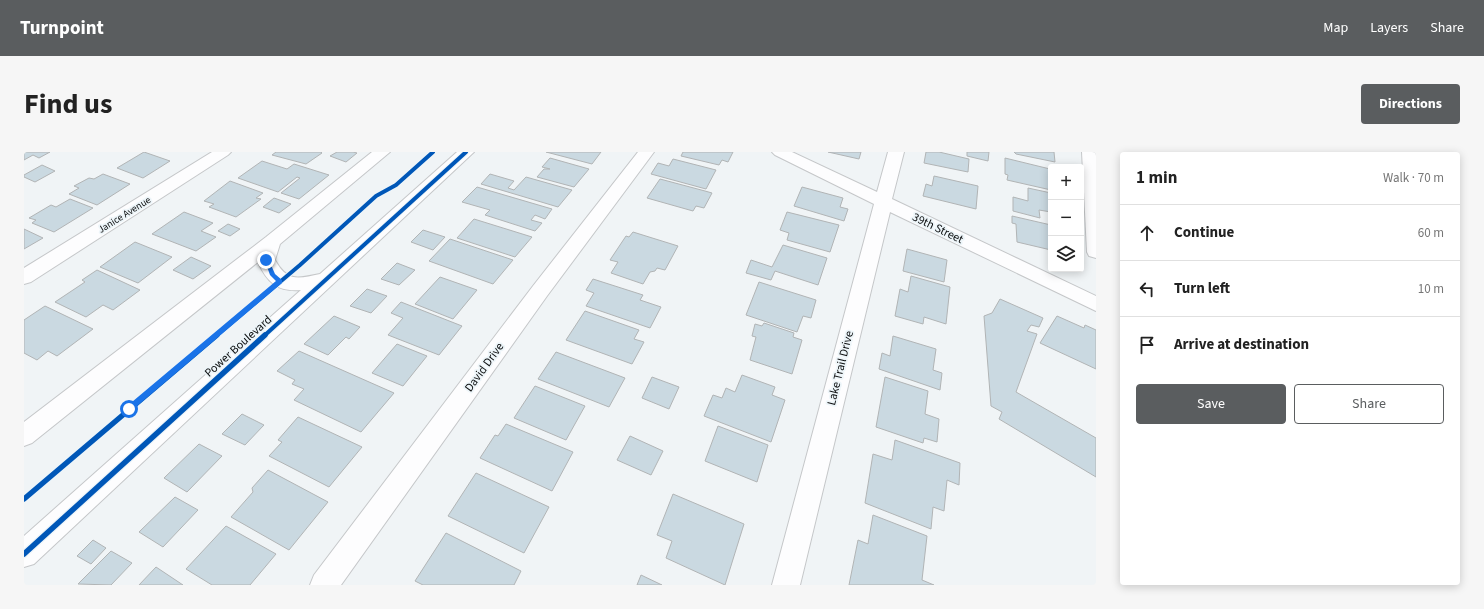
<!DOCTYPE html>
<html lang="en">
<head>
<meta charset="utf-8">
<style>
  :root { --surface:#fff; --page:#f6f6f6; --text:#222; --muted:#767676; --line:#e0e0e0; --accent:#5a5d5f }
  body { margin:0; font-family:"Source Sans 3",sans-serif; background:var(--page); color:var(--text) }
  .controls { position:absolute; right:12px; top:12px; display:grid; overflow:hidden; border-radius:4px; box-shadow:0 2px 10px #0003 }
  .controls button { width:36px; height:36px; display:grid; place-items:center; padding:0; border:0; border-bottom:1px solid var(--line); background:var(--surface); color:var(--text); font:20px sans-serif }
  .stop { position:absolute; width:12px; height:12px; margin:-9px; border:3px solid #1a73e8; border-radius:50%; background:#fff }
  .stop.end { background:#1a73e8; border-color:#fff; box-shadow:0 1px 4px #0008 }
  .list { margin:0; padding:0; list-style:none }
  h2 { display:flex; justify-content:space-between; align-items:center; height:52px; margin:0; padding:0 16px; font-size:17px }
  h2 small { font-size:13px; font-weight:400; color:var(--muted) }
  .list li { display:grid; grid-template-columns:26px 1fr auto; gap:12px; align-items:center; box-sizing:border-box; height:56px; padding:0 16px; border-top:1px solid var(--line) }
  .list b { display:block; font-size:15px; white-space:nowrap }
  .list em { font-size:13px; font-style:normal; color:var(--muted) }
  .actions { display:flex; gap:8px; padding:12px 16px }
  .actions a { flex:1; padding:9px 0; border:1px solid var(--accent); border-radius:4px; text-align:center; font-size:14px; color:var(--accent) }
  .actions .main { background:var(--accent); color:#fff }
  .icon { flex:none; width:22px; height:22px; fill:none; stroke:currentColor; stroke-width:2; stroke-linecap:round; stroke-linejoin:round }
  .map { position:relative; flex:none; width:1072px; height:433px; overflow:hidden; border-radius:4px }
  header { display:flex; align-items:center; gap:24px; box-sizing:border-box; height:56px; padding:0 20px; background:var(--accent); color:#fff }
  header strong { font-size:19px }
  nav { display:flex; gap:22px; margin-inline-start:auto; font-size:14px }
  .intro { display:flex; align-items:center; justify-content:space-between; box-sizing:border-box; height:96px; padding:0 24px }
  h1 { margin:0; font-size:28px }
  .button { padding:10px 18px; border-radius:4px; background:var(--accent); color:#fff; font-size:14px; font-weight:700 }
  main { display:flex; gap:24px; padding:0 24px }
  aside { flex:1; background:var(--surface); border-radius:4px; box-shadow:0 2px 10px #0003 }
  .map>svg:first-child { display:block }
</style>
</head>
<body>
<header>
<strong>Turnpoint</strong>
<nav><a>Map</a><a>Layers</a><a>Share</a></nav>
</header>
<div class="intro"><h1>Find us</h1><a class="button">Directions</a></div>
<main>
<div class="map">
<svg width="1072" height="433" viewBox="0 0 1072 433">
  <rect width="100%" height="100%" fill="#f0f4f6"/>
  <g fill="#cad9e1" stroke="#b1b4b5">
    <polygon points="0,0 26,0 15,6 9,3 0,8"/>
    <polygon points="120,0 146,9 119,26 93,16"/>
    <polygon points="252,0 297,0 298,1 282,12 248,3"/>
    <polygon points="313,0 329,0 333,1 322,10 306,4"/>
    <polygon points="522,0 577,0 568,12"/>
    <polygon points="659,0 709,0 704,10 698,8 695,13 657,4"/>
    <polygon points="804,0 837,0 835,7"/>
    <polygon points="902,0 915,0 945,7 944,20 900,11"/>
    <polygon points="943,0 965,0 964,9 943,4"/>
    <polygon points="990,0 1030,0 1031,10 992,2"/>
    <polygon points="526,6 565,17 550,35 513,25 520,17 526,17 518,15"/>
    <polygon points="981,6 1026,17 1027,38 983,28 984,23 981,22"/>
    <polygon points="649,7 692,18 682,37 627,22 634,11 645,14"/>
    <polygon points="238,9 263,17 270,12 305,23 275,47 257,41 276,26 273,25 254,40 214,26"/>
    <polygon points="18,13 31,19 11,30 0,25 0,23"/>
    <polygon points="79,22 106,32 73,53 45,42 55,36 50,34 65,26 70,27"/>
    <polygon points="466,22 490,29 484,36 490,38 502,25 548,38 534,55 457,32"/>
    <polygon points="910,24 954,34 952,57 899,44 902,32 908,34"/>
    <polygon points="636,27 681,39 688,41 680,56 672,54 669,59 623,46"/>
    <polygon points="206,29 239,41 232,46 237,47 212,65 185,55 190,52 180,49"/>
    <polygon points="453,35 528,57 521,67 511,63 507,68 518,71 511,79 461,63 466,58 438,50"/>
    <polygon points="778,35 819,46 816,55 824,57 820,69 770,54"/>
    <polygon points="1004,36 1027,41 1027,60 1015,58 1016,66 989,59 989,45 1004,49"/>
    <polygon points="250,46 267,52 255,61 239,55"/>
    <polygon points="46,47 69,56 30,80 8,71 12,68 5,66 27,53 32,55"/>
    <polygon points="160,60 189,71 177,79 192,85 172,99 128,82"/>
    <polygon points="763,60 815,73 806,100 763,88 765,81 756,78"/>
    <polygon points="988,64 1027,73 1027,98 993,90 992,72 988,71"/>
    <polygon points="450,67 508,85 491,105 433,86"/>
    <polygon points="204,72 216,77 206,84 194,79"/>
    <polygon points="0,77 19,86 0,97"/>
    <polygon points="399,78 421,85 409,98 387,90"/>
    <polygon points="609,80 654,94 641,118 633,116 631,119 626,120 619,132 587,121 594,110 586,108 602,84 605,85"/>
    <polygon points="426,87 489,108 469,132 405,109"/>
    <polygon points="111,90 148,105 114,131 76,115"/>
    <polygon points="759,93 803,106 794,133 751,119 747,128 722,121 727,108 748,115"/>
    <polygon points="883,97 923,108 920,130 879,119"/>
    <polygon points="167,105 187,114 169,127 149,118"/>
    <polygon points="373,111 391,118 375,133 357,127"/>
    <polygon points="73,118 116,138 89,158 79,153 62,165 31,150 61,130 58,128"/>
    <polygon points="887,124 926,135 922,172 900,165 899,172 871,164 876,137 884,140"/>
    <polygon points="416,125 453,138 429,167 391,152"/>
    <polygon points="569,127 619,143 616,148 637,155 626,176 562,154 570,141 562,138"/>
    <polygon points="735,130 792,148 787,166 779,164 773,180 722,163"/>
    <polygon points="343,137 363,144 347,161 326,154"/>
    <polygon points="976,147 1019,166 1015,175 1007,173 1003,179 1013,182 992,240 1072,286 1072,325 975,267 978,260 967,254 960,164 968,161"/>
    <polygon points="377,150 438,174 415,203 364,183 379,166 367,161"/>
    <polygon points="21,154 69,177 33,204 24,199 13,208 0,201 0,168"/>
    <polygon points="561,159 615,178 610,187 620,190 608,212 542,188"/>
    <polygon points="310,164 336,175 325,187 322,185 304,203 280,192"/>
    <polygon points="1033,164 1060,176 1061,173 1072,178 1072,217 1016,191"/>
    <polygon points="740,171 770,181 769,185 778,188 768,222 726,208 732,185 728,184 731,172 738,174"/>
    <polygon points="869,184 912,197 909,218 918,221 916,238 855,217 858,201 866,204"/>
    <polygon points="373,192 403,204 379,234 348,221"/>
    <polygon points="275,199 370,241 337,280 270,248 280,237 268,232 271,228 253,219"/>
    <polygon points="532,200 601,226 585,255 514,227"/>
    <polygon points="718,223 751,235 748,243 761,248 747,290 680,264 689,243 698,246 702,236 711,240"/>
    <polygon points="628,225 655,235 645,257 618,246"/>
    <polygon points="861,225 904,239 901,262 915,267 913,290 900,286 899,291 852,275"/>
    <polygon points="511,234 561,254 542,288 490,266"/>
    <polygon points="218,262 240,273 221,293 198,282"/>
    <polygon points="274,265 338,295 305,335 245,304 258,290 254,288"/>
    <polygon points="482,272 549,300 528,339 456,306 471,283 474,284"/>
    <polygon points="694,274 744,293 733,330 681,309"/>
    <polygon points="606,284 639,299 627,323 593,308"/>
    <polygon points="871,288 936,311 935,333 923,328 920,359 909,355 907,377 841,351 849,302 868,308"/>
    <polygon points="175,292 198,304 163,340 140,326"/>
    <polygon points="244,318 304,350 265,398 207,365 229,340 228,336"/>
    <polygon points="452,321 525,355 500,401 424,364"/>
    <polygon points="649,342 720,372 701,433 642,406 648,389 633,383"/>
    <polygon points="151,345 174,358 139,395 115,380"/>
    <polygon points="849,363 903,384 898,428 910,433 825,433 834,388 844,392"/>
    <polygon points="202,374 252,402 226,433 188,433 162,417"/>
    <polygon points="422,381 497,419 490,433 399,433 391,429"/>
    <polygon points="69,388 82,396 67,412 53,404"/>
    <polygon points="87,399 108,411 87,433 54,432"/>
    <polygon points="132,415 159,433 115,433"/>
    <polygon points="617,423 638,433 613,433"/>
  </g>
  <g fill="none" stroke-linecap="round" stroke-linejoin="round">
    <defs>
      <g id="minor">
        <polygon points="188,0 207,0 204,3 7,130 0,132 0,116"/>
        <polygon points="614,0 630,0 523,144 317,433 286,433 290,423 509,134"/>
        <polygon points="748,0 768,0 853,40 864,0 880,0 868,47 1072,144 1072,159 866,60 776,433 748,433 850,52 751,3"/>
        <polygon points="1058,0 1072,0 1072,106 1065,104 1063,100"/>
      </g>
      <path id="tertiary" d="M348,0H366L256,92L251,108C263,130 274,127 296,122L433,0H450L10,412L0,415V384L277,138C253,140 243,130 234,110L8,291L0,294V270L242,85Z"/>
    </defs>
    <use href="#minor" stroke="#c5c7c9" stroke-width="2"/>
    <use href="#tertiary" stroke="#c5c7c9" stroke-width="2"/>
    <use href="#minor" fill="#fdfdfe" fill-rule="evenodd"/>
    <use href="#tertiary" fill="#fdfdfe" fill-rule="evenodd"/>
    <defs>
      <g id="cycleway-far1">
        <polyline points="192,184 276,113 352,44 372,33 409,0"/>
        <polyline points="240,184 442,0"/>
      </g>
      <g id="cycleway">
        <polyline points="0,347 193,183"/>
        <polyline points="0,402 241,183"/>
      </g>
    </defs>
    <use href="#cycleway-far1" stroke="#edf5f9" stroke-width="6"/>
    <use href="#cycleway" stroke="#edf5f9" stroke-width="8"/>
    <use href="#cycleway-far1" stroke="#0057b8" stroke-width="4"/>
    <use href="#cycleway" stroke="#0057b8" stroke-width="5.5"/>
  </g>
  <polygon fill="#1a73e8" points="240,106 244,106 251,122 258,128 258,131 107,259 102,259 102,255 252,129 246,123"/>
  <g text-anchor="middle" stroke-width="3.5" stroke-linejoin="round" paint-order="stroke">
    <g font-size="10" fill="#0a0c0d" stroke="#edf5f9">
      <text transform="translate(100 62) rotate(-32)" y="4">Janice Avenue</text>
    </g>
    <g font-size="12" fill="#0a0c0d" stroke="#edf5f9">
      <text transform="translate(914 76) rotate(26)" y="4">39th Street</text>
      <text transform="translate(214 194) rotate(-42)" y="4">Power Boulevard</text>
      <text transform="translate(460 215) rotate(-54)" y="4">David Drive</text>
      <text transform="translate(816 216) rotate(-76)" y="4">Lake Trail Drive</text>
    </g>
  </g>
</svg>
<div class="controls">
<button>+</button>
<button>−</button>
<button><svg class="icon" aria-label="layers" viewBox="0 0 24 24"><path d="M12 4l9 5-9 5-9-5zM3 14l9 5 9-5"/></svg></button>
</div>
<div class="stop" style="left:105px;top:257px"></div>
<div class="stop end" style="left:242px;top:108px"></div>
</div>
<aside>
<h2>1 min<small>Walk · 70 m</small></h2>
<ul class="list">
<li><svg class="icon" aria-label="ahead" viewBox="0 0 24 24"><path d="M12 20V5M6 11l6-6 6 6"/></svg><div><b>Continue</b></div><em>60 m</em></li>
<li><svg class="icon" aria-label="left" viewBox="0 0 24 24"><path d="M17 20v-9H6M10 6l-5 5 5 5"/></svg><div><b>Turn left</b></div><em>10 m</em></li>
<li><svg class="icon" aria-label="arrive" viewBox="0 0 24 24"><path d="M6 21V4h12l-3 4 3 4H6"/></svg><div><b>Arrive at destination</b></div></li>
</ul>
<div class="actions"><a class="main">Save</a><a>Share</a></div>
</aside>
</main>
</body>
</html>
